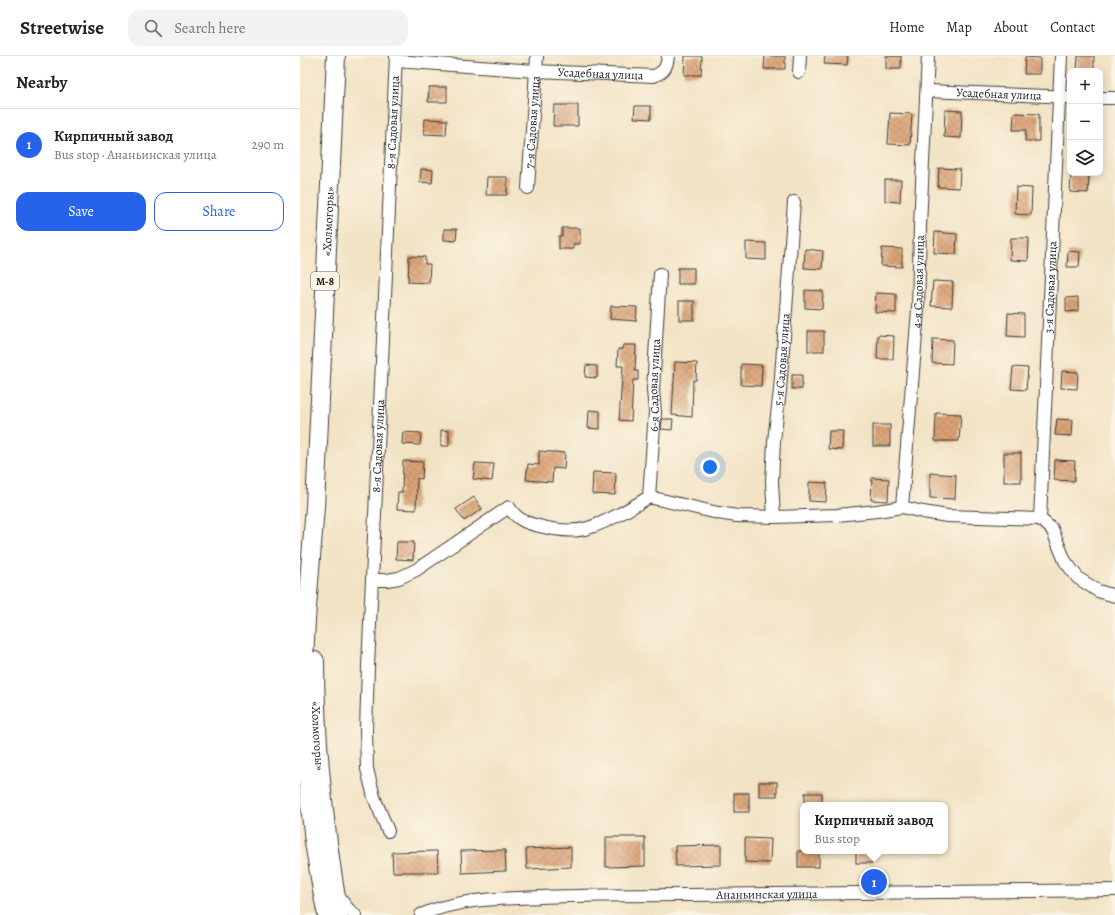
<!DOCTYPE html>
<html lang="en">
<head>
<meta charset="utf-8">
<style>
  :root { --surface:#fff; --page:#f2f2f2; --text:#222; --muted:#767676; --line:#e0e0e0; --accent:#2563eb }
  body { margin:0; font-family:Alegreya,serif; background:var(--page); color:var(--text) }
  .controls { position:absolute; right:12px; top:12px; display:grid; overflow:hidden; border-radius:8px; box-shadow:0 2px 10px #0003 }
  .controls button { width:36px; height:36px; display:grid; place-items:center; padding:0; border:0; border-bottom:1px solid var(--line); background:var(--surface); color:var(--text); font:20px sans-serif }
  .you { position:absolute; left:410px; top:411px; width:14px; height:14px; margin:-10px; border:3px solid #fff; border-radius:50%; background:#1a73e8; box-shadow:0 0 0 6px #1a73e833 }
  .badge { display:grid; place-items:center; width:26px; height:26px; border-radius:50%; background:var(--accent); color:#fff; font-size:13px; font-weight:700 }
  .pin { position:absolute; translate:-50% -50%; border:2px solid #fff; box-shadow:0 1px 4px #0006 }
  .popup { position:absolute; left:500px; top:746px; width:148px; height:52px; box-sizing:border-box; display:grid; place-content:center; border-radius:8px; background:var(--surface); filter:drop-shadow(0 1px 3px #0005); font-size:13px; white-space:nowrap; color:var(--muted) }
  .popup b { font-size:15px; color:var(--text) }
  .popup::after { content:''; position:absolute; left:50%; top:100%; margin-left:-8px; border:8px solid transparent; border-top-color:var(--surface) }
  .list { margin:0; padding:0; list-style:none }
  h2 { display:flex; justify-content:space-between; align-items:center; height:52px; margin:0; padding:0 16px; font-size:17px }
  h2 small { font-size:13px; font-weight:400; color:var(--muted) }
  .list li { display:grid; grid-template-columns:26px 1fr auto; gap:12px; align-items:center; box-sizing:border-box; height:72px; padding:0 16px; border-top:1px solid var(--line) }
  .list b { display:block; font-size:15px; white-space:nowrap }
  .list p { margin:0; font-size:13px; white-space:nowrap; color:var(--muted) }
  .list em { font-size:13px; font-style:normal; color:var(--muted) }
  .actions { display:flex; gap:8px; padding:12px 16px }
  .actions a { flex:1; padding:9px 0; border:1px solid var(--accent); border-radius:12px; text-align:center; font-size:14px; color:var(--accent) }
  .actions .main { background:var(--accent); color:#fff }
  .icon { flex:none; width:22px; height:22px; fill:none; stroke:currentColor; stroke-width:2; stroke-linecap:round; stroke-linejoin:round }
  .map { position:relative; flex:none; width:815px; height:859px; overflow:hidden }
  header { display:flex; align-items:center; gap:24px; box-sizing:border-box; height:56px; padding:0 20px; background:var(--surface); border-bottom:1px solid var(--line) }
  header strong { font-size:19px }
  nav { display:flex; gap:22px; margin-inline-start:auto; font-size:14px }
  .search { width:280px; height:36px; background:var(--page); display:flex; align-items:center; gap:10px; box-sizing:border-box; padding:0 14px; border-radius:12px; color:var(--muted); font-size:15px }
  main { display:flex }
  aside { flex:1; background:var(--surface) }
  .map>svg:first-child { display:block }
</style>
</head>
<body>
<header>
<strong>Streetwise</strong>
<div class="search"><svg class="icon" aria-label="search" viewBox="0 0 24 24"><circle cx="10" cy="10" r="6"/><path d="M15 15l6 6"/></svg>Search here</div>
<nav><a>Home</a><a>Map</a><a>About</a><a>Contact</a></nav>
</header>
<main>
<aside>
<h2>Nearby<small></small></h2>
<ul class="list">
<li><span class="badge">1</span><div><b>Кирпичный завод</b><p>Bus stop · Ананьинская улица</p></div><em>290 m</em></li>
</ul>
<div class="actions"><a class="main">Save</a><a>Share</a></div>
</aside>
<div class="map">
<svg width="815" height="859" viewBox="0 0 815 859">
  <defs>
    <pattern id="building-cross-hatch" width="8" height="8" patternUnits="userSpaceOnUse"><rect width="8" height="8" fill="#daa174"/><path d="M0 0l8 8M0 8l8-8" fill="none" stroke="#ba8a64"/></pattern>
  </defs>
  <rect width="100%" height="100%" fill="#fcf5e5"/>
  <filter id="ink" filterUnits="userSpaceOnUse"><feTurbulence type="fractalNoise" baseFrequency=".025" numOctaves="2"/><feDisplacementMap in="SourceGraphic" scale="8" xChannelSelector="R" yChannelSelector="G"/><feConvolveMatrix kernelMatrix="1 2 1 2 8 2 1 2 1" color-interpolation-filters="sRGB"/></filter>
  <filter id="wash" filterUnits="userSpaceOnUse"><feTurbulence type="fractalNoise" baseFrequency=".012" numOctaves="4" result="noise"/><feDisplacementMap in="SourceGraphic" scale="16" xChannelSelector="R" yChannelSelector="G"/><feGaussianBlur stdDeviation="0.9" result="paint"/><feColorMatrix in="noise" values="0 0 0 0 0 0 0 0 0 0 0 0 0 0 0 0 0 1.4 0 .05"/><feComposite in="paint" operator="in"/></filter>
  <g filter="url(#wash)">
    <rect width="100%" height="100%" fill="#f2e3c5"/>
    <g id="blocks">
      <g fill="url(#building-cross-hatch)">
        <polygon points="385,0 402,0 401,19 384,19"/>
        <polygon points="465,0 485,0 485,13 464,13"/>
        <polygon points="525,0 548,0 547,9 524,8"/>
        <rect x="586" y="0" width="15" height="13"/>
        <polygon points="778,0 794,0 794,15 777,15"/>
        <polygon points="725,1 740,2 740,18 724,18"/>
        <polygon points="129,31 147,31 147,46 128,46"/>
        <polygon points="254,49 278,49 278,70 253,70"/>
        <polygon points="335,50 351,50 351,63 334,62"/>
        <polygon points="645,54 662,55 661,82 644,81"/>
        <polygon points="590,57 612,58 610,89 588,88"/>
        <polygon points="714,57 739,58 739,85 725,85 726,74 713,74"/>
        <polygon points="125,63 147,64 146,79 124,78"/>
        <polygon points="639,112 660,113 659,132 638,131"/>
        <polygon points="121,113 133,114 132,127 120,126"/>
        <polygon points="771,119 789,120 788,137 770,136"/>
        <polygon points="187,121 207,121 207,139 186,139"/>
        <polygon points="585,124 601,124 600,146 585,145"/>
        <polygon points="716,131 732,132 731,159 715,158"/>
        <polygon points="262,172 280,172 280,188 273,188 273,193 259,193 259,180 262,180"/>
        <polygon points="144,173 157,173 156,185 144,184"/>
        <polygon points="635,176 657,178 656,198 634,197"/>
        <polygon points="711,182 729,182 728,205 710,204"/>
        <polygon points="446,186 466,187 466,204 446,203"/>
        <polygon points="582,192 602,193 602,211 581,210"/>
        <polygon points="505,193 523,195 522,213 504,212"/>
        <polygon points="768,195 780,196 779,211 767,211"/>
        <polygon points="109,200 125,201 125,208 130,208 129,227 108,226"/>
        <rect x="378" y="212" width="16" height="16"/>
        <polygon points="633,225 653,226 652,251 631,250"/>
        <polygon points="505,234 523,235 522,253 505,252"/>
        <polygon points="576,237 596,238 596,257 575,256"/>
        <polygon points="778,241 778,255 766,256 766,242"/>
        <rect x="379" y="245" width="15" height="19"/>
        <polygon points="311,250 337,251 336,265 310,263"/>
        <polygon points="708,257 724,258 724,281 707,280"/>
        <rect x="508" y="275" width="16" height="20"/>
        <polygon points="578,279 594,280 593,303 577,303"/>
        <polygon points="633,283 653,284 652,308 632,307"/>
        <polygon points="323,289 336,289 335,315 338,315 338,324 333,324 331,365 319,364 323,310 317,310 318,293 322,293"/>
        <polygon points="375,306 397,307 396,324 393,324 392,361 372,359"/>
        <polygon points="441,308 462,309 461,330 441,329"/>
        <polygon points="286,309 297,310 297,322 285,321"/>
        <polygon points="713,311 728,312 726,334 711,333"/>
        <polygon points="762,315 778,316 777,333 761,332"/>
        <rect x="492" y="319" width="10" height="14"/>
        <polygon points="289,354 300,355 300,373 288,372"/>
        <polygon points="636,357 661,358 659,385 635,385"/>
        <polygon points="362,363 373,363 372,374 361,373"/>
        <polygon points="757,363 773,364 772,380 755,379"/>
        <rect x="573" y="369" width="17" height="21"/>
        <polygon points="141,374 149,375 149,390 141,390"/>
        <polygon points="529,375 543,375 542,394 528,393"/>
        <polygon points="103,376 121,377 120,389 102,388"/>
        <polygon points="239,395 265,397 264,413 253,412 252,426 226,424 228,408 239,409"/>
        <rect x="704" y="397" width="17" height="29"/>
        <polygon points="755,404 775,405 774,425 754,424"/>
        <polygon points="103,405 123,406 122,423 117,422 116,454 97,453 98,436 102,436"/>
        <polygon points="175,407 194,408 192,425 173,423"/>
        <polygon points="293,416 316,417 315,439 292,438"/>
        <polygon points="630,417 656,419 655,443 630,442"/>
        <polygon points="572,422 589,423 588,445 571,444"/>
        <polygon points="509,426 527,427 526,446 509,445"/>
        <polygon points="174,441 182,453 164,465 156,453"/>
        <polygon points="97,486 114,486 113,504 96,503"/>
        <rect x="459" y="726" width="18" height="14"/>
        <rect x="434" y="737" width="15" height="19"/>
        <rect x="505" y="737" width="17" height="12"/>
        <polygon points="306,781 345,781 345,810 306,811"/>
        <polygon points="445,782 471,783 470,807 445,806"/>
        <polygon points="421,789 421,809 376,810 375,790"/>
        <polygon points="271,791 271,811 227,813 226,793"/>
        <polygon points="205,794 206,815 162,817 161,795"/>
        <polygon points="137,795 138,816 93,816 92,796"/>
        <rect x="498" y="795" width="21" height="16"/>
        <rect x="556" y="795" width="17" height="12"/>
      </g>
    </g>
  </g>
  <g filter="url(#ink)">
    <use href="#blocks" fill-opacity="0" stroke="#3c3a35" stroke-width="1"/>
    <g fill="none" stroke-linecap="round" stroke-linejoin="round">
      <defs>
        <g id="minor">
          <path id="s1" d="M96,5L235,15L354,20C364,16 367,11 368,0"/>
          <polyline points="499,16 500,0"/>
          <path id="s2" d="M627,35L770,41"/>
          <polyline points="800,42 815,42"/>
          <path id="s3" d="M228,132L237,0"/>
          <path id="s4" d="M349,441L355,356L353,334L360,218"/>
          <path id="s5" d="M602,451L618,254L620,170L628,0"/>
          <path id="s6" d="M474,461L472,426L474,385L480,334L494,146"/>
          <path id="s7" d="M740,463L761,0"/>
          <path d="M73,524H87L99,522L116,514L209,451C216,463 226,467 239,470C255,474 273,477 288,472C308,466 331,452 349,441L418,457L437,460L474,461L537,459L577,455L602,451L623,456L647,460L740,463L752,473L765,505L778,522L798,535L815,540"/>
          <path id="s8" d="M88,775L74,741L67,713L66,674L68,611L96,0"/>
          <polyline points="37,839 47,852 55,859"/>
          <path id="s9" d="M121,859C159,842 200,843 241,841C291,839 341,839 391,839C533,838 674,836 815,834"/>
        </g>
        <g id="highway">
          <path id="s10" d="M15,605C15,658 19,711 25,763C29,795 33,827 39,859"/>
          <path id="s11" d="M27,859L23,840L14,786L7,720L3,659V624L6,564L15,451L36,0"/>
        </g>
      </defs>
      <use href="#minor" stroke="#3c3a35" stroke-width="14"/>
      <use href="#highway" stroke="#3c3a35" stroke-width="20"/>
      <use href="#minor" stroke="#fff" stroke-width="12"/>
      <use href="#highway" stroke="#fff" stroke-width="18"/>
    </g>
  </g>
  <g text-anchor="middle" stroke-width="3" stroke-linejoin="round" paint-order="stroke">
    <rect fill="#fcf5e5" stroke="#5f5d58" stroke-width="1" x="11" y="216" width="28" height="18" rx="3"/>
    <g font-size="11" font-weight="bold" fill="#1c1c1c">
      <text x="25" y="229">М-8</text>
    </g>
    <g font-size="12" fill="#1c1c1c" stroke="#fcf5e5">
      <text dy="4" stroke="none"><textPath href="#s1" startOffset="205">Усадебная улица</textPath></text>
      <text dy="4" stroke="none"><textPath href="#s2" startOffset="72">Усадебная улица</textPath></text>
      <text dy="4" stroke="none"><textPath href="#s8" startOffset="713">8-я Садовая улица</textPath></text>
      <text dy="4" stroke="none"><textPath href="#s3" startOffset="66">7-я Садовая улица</textPath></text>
      <text dy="4" stroke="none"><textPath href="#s11" startOffset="696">«Холмогоры»</textPath></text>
      <text dy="4" stroke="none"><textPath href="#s5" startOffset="226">4-я Садовая улица</textPath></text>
      <text dy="4" stroke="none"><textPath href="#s7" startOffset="232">3-я Садовая улица</textPath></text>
      <text dy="4" stroke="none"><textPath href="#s6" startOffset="158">5-я Садовая улица</textPath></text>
      <text dy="4" stroke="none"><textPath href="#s4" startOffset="112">6-я Садовая улица</textPath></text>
      <text dy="4" stroke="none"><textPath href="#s8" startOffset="389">8-я Садовая улица</textPath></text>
      <text dy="4" stroke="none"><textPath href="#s10" startOffset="75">«Холмогоры»</textPath></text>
      <text dy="4" stroke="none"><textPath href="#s9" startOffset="348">Ананьинская улица</textPath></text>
    </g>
  </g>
</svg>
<div class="controls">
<button>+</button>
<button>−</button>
<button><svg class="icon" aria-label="layers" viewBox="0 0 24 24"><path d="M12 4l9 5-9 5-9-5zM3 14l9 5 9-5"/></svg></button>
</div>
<div class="you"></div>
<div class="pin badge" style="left:574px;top:826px">1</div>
<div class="popup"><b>Кирпичный завод</b>Bus stop</div>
</div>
</main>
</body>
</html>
